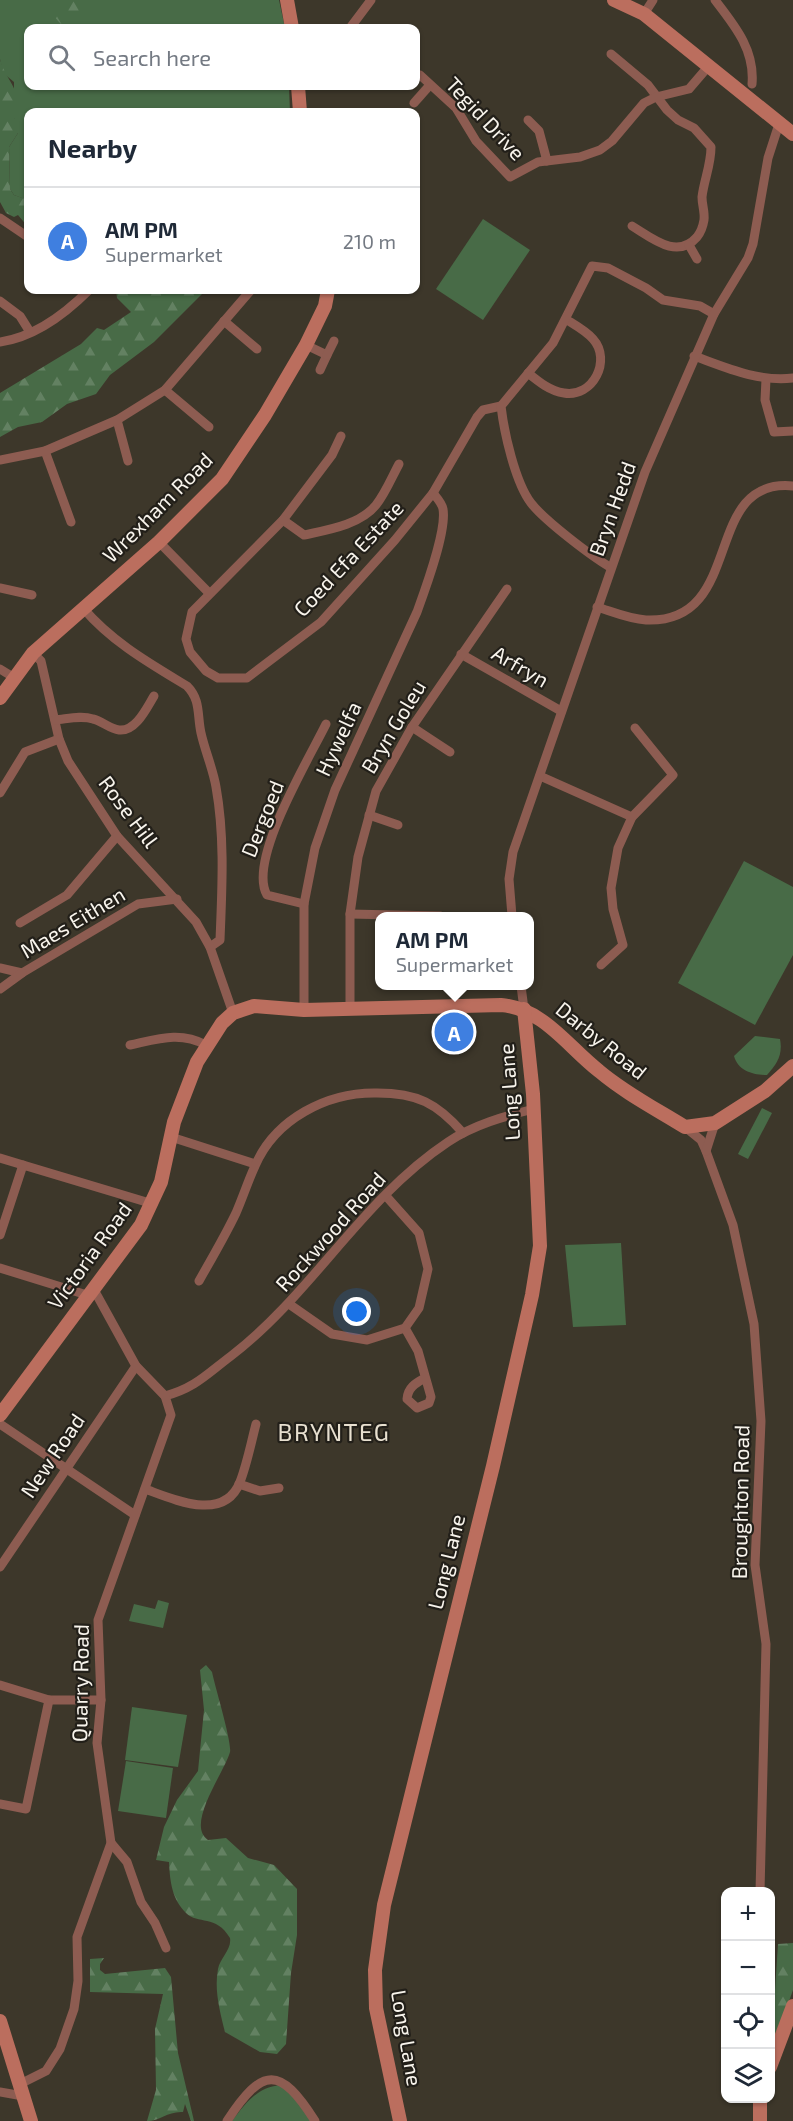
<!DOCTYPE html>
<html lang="en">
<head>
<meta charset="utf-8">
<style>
  :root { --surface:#fff; --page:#f2f2f3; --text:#1f2937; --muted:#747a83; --line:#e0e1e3; --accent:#0b8043 }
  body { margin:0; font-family:"Exo 2",sans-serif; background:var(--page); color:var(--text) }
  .controls { position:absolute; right:18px; bottom:18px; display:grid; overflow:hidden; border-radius:12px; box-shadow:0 2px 4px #0004 }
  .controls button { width:54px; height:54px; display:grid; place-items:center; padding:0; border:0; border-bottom:2px solid var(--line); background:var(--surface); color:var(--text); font:30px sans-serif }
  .you { position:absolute; left:357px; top:1312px; width:21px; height:21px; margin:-15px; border:4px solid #fff; border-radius:50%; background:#1a73e8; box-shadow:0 0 0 9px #1a73e833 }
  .badge { display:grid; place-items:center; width:39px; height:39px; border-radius:50%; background:var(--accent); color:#fff; font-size:20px; font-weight:700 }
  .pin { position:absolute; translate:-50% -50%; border:3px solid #fff; box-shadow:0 2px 6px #0006 }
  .popup { position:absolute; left:375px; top:912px; width:159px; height:78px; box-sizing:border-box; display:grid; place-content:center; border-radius:12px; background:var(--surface); filter:drop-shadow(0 2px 4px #0005); font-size:20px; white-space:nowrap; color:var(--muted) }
  .popup b { font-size:22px; color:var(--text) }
  .popup::after { content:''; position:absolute; left:50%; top:100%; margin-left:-12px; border:12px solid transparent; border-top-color:var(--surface) }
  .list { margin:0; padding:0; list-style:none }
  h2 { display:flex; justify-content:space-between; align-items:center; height:78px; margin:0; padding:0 24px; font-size:26px }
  h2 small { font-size:20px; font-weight:400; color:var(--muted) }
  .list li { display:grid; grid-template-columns:39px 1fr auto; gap:18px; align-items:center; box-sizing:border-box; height:108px; padding:0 24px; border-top:2px solid var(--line) }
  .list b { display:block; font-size:22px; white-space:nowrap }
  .list p { margin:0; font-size:20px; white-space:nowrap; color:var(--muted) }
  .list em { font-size:20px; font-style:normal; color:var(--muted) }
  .icon { flex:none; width:33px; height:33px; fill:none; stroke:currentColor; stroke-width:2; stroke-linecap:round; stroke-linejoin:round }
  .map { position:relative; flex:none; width:793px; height:2121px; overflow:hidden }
  .search { position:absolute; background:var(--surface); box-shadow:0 2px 4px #0004; left:24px; top:24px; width:396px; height:66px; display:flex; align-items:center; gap:15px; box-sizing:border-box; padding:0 21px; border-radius:12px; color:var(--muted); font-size:22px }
  .panel { position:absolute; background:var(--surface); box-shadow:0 2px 4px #0004; left:24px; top:108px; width:396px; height:186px; border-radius:12px }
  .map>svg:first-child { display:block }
</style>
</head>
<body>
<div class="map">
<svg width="793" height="2121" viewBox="0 0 793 2121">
  <defs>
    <pattern id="forest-firs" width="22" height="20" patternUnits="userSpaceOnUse" patternTransform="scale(1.5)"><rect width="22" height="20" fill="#486b47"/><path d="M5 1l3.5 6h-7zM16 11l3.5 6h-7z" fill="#638162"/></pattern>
  </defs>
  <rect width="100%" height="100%" fill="#3d372a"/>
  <g fill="#486b47">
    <polygon points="0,0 279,0 285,28 28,28 28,86 289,86 290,112 28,112 27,200 14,195 10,189 9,147 18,133 14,118 14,82 3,73 0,59"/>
    <polygon points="483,219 530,250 483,320 436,289"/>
    <polygon points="744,861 793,887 793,955 755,1025 678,983"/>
    <path d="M755,1036L780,1039C783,1055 777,1064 767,1075C753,1075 738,1071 734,1056Z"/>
    <polygon points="762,1108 772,1113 748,1159 738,1154"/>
    <polygon points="621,1243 626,1325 573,1327 565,1245"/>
    <polygon points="158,1600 169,1603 163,1628 129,1621 134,1604 155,1609"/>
    <polygon points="132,1707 187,1715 178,1767 125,1760"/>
    <polygon points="126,1761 173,1768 166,1818 118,1811"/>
    <path d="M280,2085L293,2094L312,2121H232C246,2103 256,2088 280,2085Z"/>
  </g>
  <g fill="url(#forest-firs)">
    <path d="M57,0H86L90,11C79,31 69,36 54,16Z"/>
    <path d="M0,59C6,83 24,88 14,118L18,122V133L9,147L10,189L14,195L28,200V227L18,215L14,217L6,213L0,202Z"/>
    <polygon points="116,290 186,290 184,293 189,290 206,290 154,342 110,375 96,394 67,404 42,422 18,427 0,437 0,393 81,344 97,328 104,330 131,312 117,298"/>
    <path d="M206,1665L212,1672C215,1687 232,1742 230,1752C224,1773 185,1825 208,1840L226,1838L248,1858L274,1865L297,1889V1935L291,1973L286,2044L277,2054L260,2052L225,2032C220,2012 214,1990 218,1969C220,1958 232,1949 230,1938C216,1914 198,1925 186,1913C172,1899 170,1882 169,1862L156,1860L164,1827L177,1800L198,1771L204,1710L200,1670Z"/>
    <polygon points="793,1943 793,1990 771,2051 778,1944"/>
    <path d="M104,1958L100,1964V1970L105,1974L165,1968L171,1977L178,2053L194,2121H191L185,2104L183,2112C168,2111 160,2121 147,2121L156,2090L155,2029L163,1994L90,1992V1959Z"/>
  </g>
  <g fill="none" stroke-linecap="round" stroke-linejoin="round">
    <g stroke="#8d5c51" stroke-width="9">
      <path d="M715,0C735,26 755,50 752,84"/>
      <polyline points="644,14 653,0"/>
      <polyline points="350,28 371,0"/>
      <path d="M611,54L648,85L667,110L678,120L694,128L711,147C711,165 704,180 702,197C702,205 705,212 704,220C703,226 701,232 697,237C677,260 652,238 632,226"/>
      <polyline points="420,75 456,108 476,141 510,177 538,162 580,157 600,150 612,141 644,103 656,97 689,89 707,68"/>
      <polyline points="414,103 429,86"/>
      <polyline points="528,120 539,131 547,161"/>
      <polyline points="0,218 28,237"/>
      <polyline points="689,245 697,259"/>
      <polyline points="0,301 20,316 30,332"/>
      <polyline points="224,321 257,349"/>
      <path d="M0,342C35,337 65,314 89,290"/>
      <polyline points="306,345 327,355 320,370"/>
      <polyline points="327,355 334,341"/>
      <path d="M694,356C727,368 758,382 793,378"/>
      <path d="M528,373C539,382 550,391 564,393C593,398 612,360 593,339C586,331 575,325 567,320"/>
      <polyline points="766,379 765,400 774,432 793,431"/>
      <polyline points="165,390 209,427"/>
      <polyline points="117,420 128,461"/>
      <polyline points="341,436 332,455 283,520 192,612 186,639 190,652 206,671 218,678 247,678 321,622 395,540 433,493 477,417 483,410 501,406"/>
      <polyline points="45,451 71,522"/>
      <polyline points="0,460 45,451 117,420 165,390 251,290"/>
      <path d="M283,520L304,535C327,530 360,525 376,505C385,494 392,477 399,464"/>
      <polyline points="159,542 209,593"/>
      <path d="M610,567C591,556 544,520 531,503C515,482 504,432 501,406L553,343L592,266L608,268L646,288L663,300L700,306L714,314"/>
      <polyline points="0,588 32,595"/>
      <path d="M597,607C613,612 629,619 646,620C747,624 700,477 793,486"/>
      <path d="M83,608C112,642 149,663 187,686C201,700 197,715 201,733C205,751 213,769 216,787C225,837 222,889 220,940L210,947"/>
      <polyline points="33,653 41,661 59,739 68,761 117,836 196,922 210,947 233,1013"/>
      <polyline points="461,654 561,711"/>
      <polyline points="0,669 13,677"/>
      <path d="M55,720C67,719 81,715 93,719C102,721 110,729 119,730C136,732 147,707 154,696"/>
      <polyline points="412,727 450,752"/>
      <polyline points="540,776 632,817"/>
      <polyline points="0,793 25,752 59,739"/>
      <polyline points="369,815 398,825"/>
      <path d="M304,904L267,895C247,861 309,759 326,724"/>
      <polyline points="350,914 440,916"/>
      <polyline points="512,916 509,879 513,852 645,472 714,314 748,258 753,244 768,158 779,124"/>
      <polyline points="20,923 67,895 117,836"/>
      <polyline points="601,965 623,945 613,909 611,888 618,848 632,817 673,775 635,728"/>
      <polyline points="0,968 22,973 138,904 177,899"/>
      <polyline points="521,986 524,1009"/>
      <polyline points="0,989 22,973"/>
      <path d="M304,1010V904L315,848L335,790L417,612C425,590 447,531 443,509C442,503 437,498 433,493"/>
      <polyline points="350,1010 350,914 358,857 376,791 412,727 507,589"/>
      <path d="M130,1045C158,1039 180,1031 206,1045"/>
      <polyline points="685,1127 701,1140 706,1151 733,1225 754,1324 761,1421 755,1565 766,1644 760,1892"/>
      <polyline points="171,1137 255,1164"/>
      <polyline points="706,1151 715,1123"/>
      <polyline points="0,1158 23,1165"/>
      <polyline points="0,1235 23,1165 153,1204"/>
      <polyline points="0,1268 87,1295"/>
      <path d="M199,1281C212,1258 225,1236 236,1213C243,1197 248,1181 255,1166C275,1119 327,1092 377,1093C417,1093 437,1103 463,1133"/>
      <polyline points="289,1304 332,1334 367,1340 405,1328 419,1308 428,1269 419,1233 386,1196"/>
      <path d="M405,1328L418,1351L431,1397L429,1403L417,1408L407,1399C408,1387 416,1383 425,1378"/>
      <path d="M165,1396C195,1388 207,1374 231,1356C312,1294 362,1199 448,1142C473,1125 505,1116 534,1109"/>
      <polyline points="0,1424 135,1515"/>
      <polyline points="239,1484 260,1491 279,1488"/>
      <path d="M145,1489C173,1499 224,1523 240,1482C247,1464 251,1443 256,1424"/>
      <polyline points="0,1567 136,1366"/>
      <polyline points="0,1685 49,1700 101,1700"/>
      <polyline points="0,1804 26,1809 49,1700"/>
      <polyline points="111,1843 127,1862 141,1902 155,1923 166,1948"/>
      <polyline points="20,2084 46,2071 60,2049 74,2009 78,1981 77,1937 111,1843 97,1743 101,1700 98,1620 171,1415 165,1396 136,1366 93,1288"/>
      <polyline points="0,2092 23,2096"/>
      <path d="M227,2121C263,2066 280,2066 315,2121"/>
    </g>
    <g stroke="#bb6e5e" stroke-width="14">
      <polyline points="287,0 292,28"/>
      <polyline points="614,0 644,14 793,134"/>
      <polyline points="298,86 300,112"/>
      <polyline points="0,698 33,653 159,542 222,479 265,415 306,345 325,306 328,290"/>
      <path d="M0,1415L141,1225L161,1182L174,1122L197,1062L222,1023L233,1013L254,1006L304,1010L501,1005C544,1009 567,1046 599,1071C625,1093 656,1109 685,1127L715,1123L765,1091L793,1066"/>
      <polyline points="0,2021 31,2121"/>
      <polyline points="770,2067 793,2006"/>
      <polyline points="400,2121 376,2008 375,1970 384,1905 493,1466 532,1295 540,1246 533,1094 524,1009"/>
      <polyline points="760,2121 760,2098"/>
    </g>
  </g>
  <g text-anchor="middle" stroke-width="4.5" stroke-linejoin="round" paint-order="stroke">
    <g font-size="21" fill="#f8f4ec" stroke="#221f19">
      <text transform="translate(485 119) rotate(47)" y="7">Tegid Drive</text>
      <text transform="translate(158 508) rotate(-45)" y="7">Wrexham Road</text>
      <text transform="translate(613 509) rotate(-70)" y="7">Bryn Hedd</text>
      <text transform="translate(349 559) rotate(-47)" y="7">Coed Efa Estate</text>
      <text transform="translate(520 667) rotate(30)" y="7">Arfryn</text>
      <text transform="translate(394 727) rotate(-59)" y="7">Bryn Goleu</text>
      <text transform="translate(339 739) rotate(-65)" y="7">Hywelfa</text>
      <text transform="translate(128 812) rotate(53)" y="7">Rose Hill</text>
      <text transform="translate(263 819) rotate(-68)" y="7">Dergoed</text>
      <text transform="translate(73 923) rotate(-31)" y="7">Maes Eithen</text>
      <text transform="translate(601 1041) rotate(39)" y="7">Darby Road</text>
      <text transform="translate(510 1092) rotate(-94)" y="7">Long Lane</text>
      <text transform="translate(331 1232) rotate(-48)" y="7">Rockwood Road</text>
      <text transform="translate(90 1256) rotate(-54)" y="7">Victoria Road</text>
      <text transform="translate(53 1456) rotate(-56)" y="7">New Road</text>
      <text transform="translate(741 1502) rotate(-89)" y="7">Broughton Road</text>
      <text transform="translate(447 1562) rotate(-76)" y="7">Long Lane</text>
      <text transform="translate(81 1683) rotate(-89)" y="7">Quarry Road</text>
      <text transform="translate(406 2038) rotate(80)" y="7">Long Lane</text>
    </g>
    <g font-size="24" letter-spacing="1.5" fill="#e8e0d0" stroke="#221f19">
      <text x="334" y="1441">BRYNTEG</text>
    </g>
  </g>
</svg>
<div class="controls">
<button>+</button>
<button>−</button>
<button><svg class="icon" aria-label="locate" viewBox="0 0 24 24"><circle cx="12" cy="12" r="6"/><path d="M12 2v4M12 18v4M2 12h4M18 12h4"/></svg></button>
<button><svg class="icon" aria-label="layers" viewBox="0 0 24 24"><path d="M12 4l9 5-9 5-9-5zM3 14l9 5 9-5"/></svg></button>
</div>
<div class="you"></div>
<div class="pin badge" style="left:454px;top:1032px;background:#3f7fe0">A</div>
<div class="popup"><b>AM PM</b>Supermarket</div>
<div class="search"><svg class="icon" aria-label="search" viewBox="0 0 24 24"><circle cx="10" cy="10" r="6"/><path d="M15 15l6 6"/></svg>Search here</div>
<section class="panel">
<h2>Nearby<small></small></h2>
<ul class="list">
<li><span class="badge" style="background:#3f7fe0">A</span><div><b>AM PM</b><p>Supermarket</p></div><em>210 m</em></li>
</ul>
</section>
</div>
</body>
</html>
